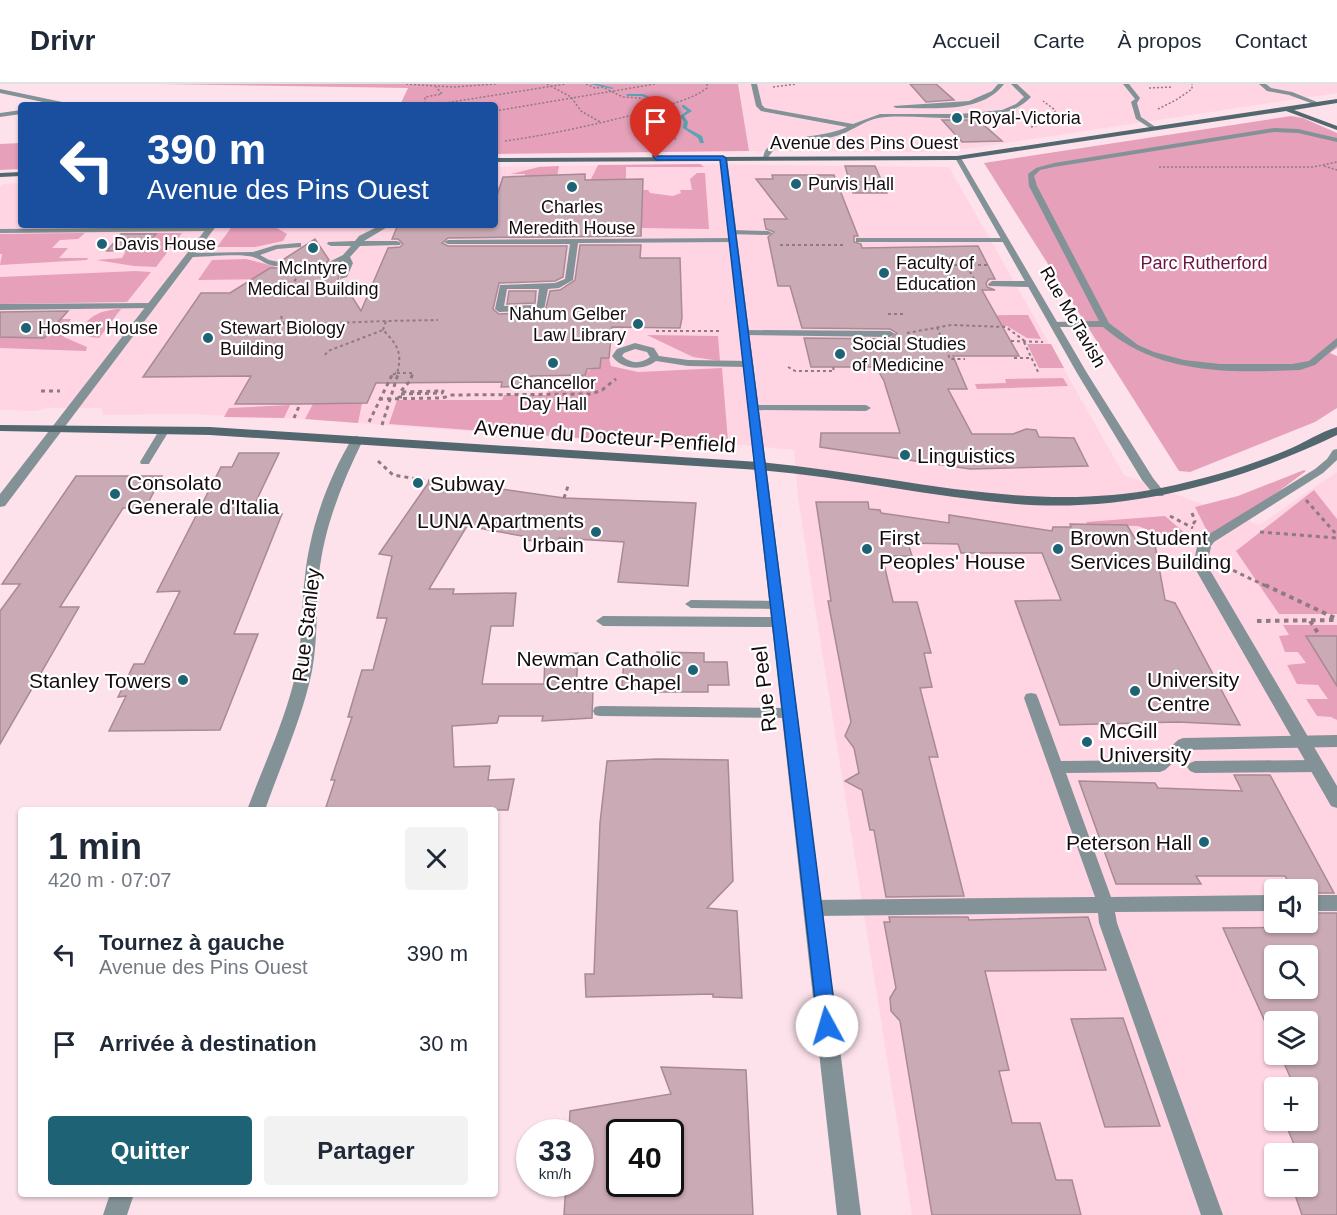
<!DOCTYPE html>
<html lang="fr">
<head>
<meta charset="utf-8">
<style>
	body { margin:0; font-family:Arial,sans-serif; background:#f2f2f3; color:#1f2937; height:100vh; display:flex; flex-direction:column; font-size:22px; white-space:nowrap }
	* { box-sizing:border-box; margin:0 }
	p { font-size:20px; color:#747a83 }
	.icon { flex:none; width:33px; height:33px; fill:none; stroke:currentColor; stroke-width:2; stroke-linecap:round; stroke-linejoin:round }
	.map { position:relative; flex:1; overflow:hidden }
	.drawer { position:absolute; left:18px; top:723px; width:480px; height:390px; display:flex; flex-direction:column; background:#fff; border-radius:6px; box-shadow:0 2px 4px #0004 }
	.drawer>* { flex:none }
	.top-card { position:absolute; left:18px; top:18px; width:480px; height:126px; border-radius:6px; box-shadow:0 2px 4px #0004; background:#1a4fa0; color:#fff; overflow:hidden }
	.tools { position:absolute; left:1264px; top:795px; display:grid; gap:12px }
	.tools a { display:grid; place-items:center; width:54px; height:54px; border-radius:6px; background:#fff; box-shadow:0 2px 4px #0004; font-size:30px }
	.speed { position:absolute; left:516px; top:1035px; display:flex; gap:12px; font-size:30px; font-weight:700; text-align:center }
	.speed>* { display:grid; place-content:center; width:78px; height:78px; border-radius:50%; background:#fff; box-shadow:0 2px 4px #0004; line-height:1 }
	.speed small { font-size:15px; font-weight:400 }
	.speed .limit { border:3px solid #111; border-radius:9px; background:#fff; color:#111 }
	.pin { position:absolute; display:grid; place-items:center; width:51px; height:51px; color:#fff; margin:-62px -26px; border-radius:50% 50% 50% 0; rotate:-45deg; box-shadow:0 0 6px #0007 }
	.pin .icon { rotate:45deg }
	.me { position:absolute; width:66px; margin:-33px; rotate:354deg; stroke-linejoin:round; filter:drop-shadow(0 0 4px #0008) }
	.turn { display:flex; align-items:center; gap:21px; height:126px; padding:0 30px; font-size:27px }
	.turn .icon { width:78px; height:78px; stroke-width:2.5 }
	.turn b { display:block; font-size:42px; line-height:51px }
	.round { display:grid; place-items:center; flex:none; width:63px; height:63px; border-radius:6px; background:#f2f2f3 }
	.head { display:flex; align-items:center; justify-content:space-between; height:102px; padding:0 30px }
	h1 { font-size:36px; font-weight:800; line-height:45px }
	.primary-button { display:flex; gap:12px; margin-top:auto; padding:12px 30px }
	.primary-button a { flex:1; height:69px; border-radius:6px; background:#1e6375; color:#fff; font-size:24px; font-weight:800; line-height:69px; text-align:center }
	.primary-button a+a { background:#f2f2f3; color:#1f2937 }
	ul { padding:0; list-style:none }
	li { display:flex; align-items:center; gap:18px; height:90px; padding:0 30px }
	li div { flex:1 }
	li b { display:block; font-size:22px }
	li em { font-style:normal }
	header { display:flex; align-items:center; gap:36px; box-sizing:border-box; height:84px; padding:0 30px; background:#fff; border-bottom:2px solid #e0e1e3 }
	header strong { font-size:28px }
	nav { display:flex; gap:33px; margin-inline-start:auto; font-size:21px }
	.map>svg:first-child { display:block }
	.built { fill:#ffd5e4; fill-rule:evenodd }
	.green { fill:#e6a0ba }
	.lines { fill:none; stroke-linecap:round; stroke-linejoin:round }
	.stream { fill:#5ea2b6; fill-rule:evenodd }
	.building { fill:#caaab5; stroke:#a88994; stroke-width:1.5; fill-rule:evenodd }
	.path-far3 { stroke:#8e7b82; stroke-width:1.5; stroke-dasharray:2 2; stroke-linecap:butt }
	.path-far2 { stroke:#8e7b82; stroke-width:2; stroke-dasharray:3 3; stroke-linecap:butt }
	.path-far1 { stroke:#8e7b82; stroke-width:3; stroke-dasharray:4 4; stroke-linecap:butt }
	.path { stroke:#8e7b82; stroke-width:4; stroke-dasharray:4.5 4.5; stroke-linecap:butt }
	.service { fill:#839296; fill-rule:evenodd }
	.pedestrian { fill:#839296; fill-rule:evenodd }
	.minor { fill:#839296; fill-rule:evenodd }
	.tertiary { fill:#839296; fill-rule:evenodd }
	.secondary { fill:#52686e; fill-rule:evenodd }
	.route { fill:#1a73e8; stroke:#114b97; stroke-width:1.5 }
	.poi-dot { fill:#1e6375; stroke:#fff; stroke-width:2 }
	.labels { text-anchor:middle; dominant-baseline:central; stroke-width:4.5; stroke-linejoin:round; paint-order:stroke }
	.far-poi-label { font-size:18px; fill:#150b0f; stroke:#fff; text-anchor:start }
	.far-street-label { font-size:18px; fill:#150b0f; stroke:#fff }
	.far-park-label { font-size:18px; fill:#6b1540; stroke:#fff }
	.street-label { font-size:21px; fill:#150b0f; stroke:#fff }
	.poi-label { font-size:21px; fill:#150b0f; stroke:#fff; text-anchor:start }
</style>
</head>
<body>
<header>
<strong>Drivr</strong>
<nav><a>Accueil</a><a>Carte</a><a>À propos</a><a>Contact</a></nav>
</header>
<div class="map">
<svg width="1337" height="1131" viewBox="0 0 1337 1131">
	<rect width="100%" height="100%" fill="#fde2eb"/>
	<!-- built -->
	<g class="built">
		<path d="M738,0H1337V9L973,64L930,68L749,67Z"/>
		<path d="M700,80L949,83L1124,391L1259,441L1337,388V1131H912L813,511L798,414L794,366L723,359L709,364L300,335L189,330L103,331L101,324H45L36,327L0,326V103L4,100L21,99V141H495V83ZM1275,806H1308V838H1275ZM1275,872H1308V904H1275ZM1275,938H1308V970H1275ZM1275,1004H1308V1036H1275ZM1275,1070H1308V1102H1275Z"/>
	</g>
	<!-- green -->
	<g class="green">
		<path d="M162,0H738L749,67L495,70V21H400L408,4Z"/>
		<path d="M1291,32L1303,34L1337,49V264L1330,269L1337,272V324L1315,338L1190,388L1179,387L984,79Z"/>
		<path d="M21,59V85L0,86V60Z"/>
		<path d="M700,80L704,83H626V106H648L650,109L673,112L681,109L680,106H692L690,95L697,89H705L709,145L641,144L642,131L495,126V104L524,94L525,90H511L539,83L559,82L557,93L589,108L591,95L598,81Z"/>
		<path d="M233,141H257L259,143L272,141L287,150L283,157L255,163H217Z"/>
		<path d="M85,149L78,155L60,156L52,164H68L59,174H88L87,176L0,181L2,170H0V150Z"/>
		<path d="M121,149H182L156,183L134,182L96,176L122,174L126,167L142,166L152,154H117Z"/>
		<path d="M246,175L288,186L290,195L198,196L212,176Z"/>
		<path d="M136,187L151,188L127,218L0,220V193Z"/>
		<path d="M121,225L99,254L90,253L83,248C84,231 107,225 121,225Z"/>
		<path d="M1028,231L1041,255L1027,254L1007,242H967L918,232Z"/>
		<path d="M61,235H71L63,247L64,253L87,263L86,267L0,264V253L44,254Z"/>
		<path d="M647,251L718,252L720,277L693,273Z"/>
		<path d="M1027,260H1051L1064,284H1039Z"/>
		<path d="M601,274H609L611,282L638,288L722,284L728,357L723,363L713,364L389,340L397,316H502L504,311H548L549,300H582V289L595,284Z"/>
		<path d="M1063,294L1068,302L977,305L975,300L1006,299L1005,295Z"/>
		<path d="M362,319L358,339L305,335L313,320Z"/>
		<path d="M290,321L284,334L224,333L229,324Z"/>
		<path d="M1304,386L1306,387L1271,413L1211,450L1208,449L1195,423L1238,412Z"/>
		<path d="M1314,406L1337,435V530H1279L1236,467Z"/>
		<path d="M1165,432L1186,450L1166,453L1138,442L1088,441L1086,438Z"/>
		<path d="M1283,541H1337V552H1306L1337,600V636L1331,633L1317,632L1306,615H1328L1318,601L1297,600L1287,581L1306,579L1298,568H1285L1279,552L1289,551Z"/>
	</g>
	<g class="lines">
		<!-- stream -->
		<g class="stream">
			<path d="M590,0H598L614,4L612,5Z"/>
			<path d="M626,10H643L659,17L656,18L642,12H627Z"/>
			<path d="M682,21H684L692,27L684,32L688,38L687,44L702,52L704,59H700L698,54L683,44L684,38L680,32L687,27L682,23Z"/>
		</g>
	</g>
	<!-- building -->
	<g class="building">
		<path d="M910,0H936L954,16L926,18Z"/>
		<path d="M942,36H978L1002,57L962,58Z"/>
		<path d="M845,82H875L887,109H853Z"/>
		<path d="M585,90V96L643,95L641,152L448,154L442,159L448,162H567L563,193L555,197L499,199L493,225L499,230L545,228L550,207L560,206L575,196L580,161H641L640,174H680L682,234L680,244L612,243L609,274H601L600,284L587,285L585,291L531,292L529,302L501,303L502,298L376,299L367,319L300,320H235L251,292L143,293L201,209H230L270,184H281V177L315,155L329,176L325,180L333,183L339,191L338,196L342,197L361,227L388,164L400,163L403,160L398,155H392L398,141H495V118L503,93Z"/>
		<path d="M772,91H834L858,152H854V158L861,160L862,164L978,162L995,195H989L986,199L987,203L995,206H982L1019,272H953L967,305H948L972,350H1013L1026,345L1036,346L1039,353L1074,354L1088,382L970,385L820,363L821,349H900L884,297L876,283H811L804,254L890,255L897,249L890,245L802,244L790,202H778L768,153L774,148L766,145L764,135H787L756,95H773Z"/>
		<path d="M121,150H156L142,166L107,167Z"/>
		<path d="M509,207H536L535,219L507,220Z"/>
		<path d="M68,227L44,254L0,253V228Z"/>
		<path d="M239,369H279L250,430H282L234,550H258L220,646L109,647L126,612L118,613L134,580H144L180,507L157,508L221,383H232Z"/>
		<path d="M76,392H162L146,423L123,424L60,523H79L0,660V527L20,500H2Z"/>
		<path d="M431,395L564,414L696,419L688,502L618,498L624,458L559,454L557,459L526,456L528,453L467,442L429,505H454L453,510L516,509L513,542H491L482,600H544L545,571L578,569L576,608L593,607L592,634L542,637L543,632H499L497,639L452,642L454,683L490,682L488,696L514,695L508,726H325L335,696H331L352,633H348L362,586H373L387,534H377L392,472L379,470Z"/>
		<path d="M816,418H868L869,425L880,426L881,429L949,439V431L1052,447L1053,443H1071L1070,440L1127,441L1137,458L1155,461L1165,516L1175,519L1240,641L1178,638L1060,641L1015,517L1061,516L1042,469H961L958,460L908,459L912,472H882L893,518H917L931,569H924L932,603L920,604L938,673H929L964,812L886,813L874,746H870L862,706L845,697L859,689L854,664L845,652L851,638L828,517H831Z"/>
		<path d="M1306,552H1337V602Z"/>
		<path d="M657,568L704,569V578H727L729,601H708V608H654V602H622L624,575L658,574Z"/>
		<path d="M658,675L728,676L733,797L707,824L737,827L742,914L713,913V910L586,913L585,890H594L600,739L607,677Z"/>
		<path d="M1234,691H1270L1334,809H1308V806H1293L1285,792H1196L1201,800H1116L1079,697L1155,699L1158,704L1242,707Z"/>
		<path d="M1309,829H1337V1131H1302L1292,1102H1311L1308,1095V1070H1298L1284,1036H1308V1004H1295L1280,970H1308V938H1275V960L1223,844L1304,843L1301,838H1315ZM1275,872H1308V904H1275Z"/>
		<path d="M889,833H968L969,836L1088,833L1106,886L985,887L1009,986L999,987L1012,1039H1040L1056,1096H1072L1081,1131H932L900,937L891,927L890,914L896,904L884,838H890Z"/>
		<path d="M1123,934L1160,1042L1105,1043L1071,935Z"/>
		<path d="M661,983L746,986L753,1131H564L566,1100H580V1048H569L570,1027L671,1010ZM620,1048H670V1100H620Z"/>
	</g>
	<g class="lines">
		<!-- path-far3 -->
		<g class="path-far3">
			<path d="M406,0L453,3L497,0"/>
			<path d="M547,0L571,13L581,27L600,38"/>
			<path d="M586,0L595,4L602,3L623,13L639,14L655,19L677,38L672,52L677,56"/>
			<path d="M773,3L796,0"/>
			<path d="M1149,4L1172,3"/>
			<path d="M429,21L425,19V13L442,10L436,3"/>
			<path d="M432,21L566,0"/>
			<path d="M1158,25L1176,16L1192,5V0"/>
			<path d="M495,27L655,0"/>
			<path d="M1031,43L1048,39L1056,33L1055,26L1043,17"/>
			<path d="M505,57C554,50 603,39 651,26C670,20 691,16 707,4V0"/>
			<path d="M1324,82L1337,86"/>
			<path d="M1159,83H1313L1337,78"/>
			<path d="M826,97L872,98"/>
		</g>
		<!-- path-far2 -->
		<g class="path-far2">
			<path d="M780,161H844"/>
			<path d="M954,181H990"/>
			<path d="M967,182L975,197"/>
			<path d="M933,203H975"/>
			<path d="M286,213L299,189"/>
			<path d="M888,230H903"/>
			<path d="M281,232L284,241L386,237"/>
			<path d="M937,243L950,275H965"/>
			<path d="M383,246L386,237L438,236"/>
			<path d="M656,247H722"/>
			<path d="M907,249L951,241L1006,243L1026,258"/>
			<path d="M1011,257L1043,258"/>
			<path d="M1024,258L1039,290"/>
			<path d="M325,271L328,267L383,246C397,260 403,269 397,289L392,291"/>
			<path d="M1014,274H1032"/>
			<path d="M788,283L795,287H834L833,283"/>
			<path d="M397,289H413L412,291"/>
		</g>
		<!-- path-far1 -->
		<g class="path-far1">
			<path d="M41,307H60"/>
			<path d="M402,313H399V310L442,309L443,307L400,308L410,297L413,289"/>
			<path d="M379,315L442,314L452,311L591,310L602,306L616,295"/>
			<path d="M294,334L300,320"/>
			<path d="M369,338L392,291L396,289"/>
			<path d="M382,341L398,290"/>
			<path d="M378,377L393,391L429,397"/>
			<path d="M564,414L568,402"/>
			<path d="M1306,416L1337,451"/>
			<path d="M1192,429L1195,437L1192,442"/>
			<path d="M1170,432L1193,444"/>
			<path d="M1260,448L1337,454"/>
			<path d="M1226,483L1268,503"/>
		</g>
		<!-- path -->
		<g class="path">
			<path d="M1265,501L1337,535"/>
			<path d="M1257,537L1336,536"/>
			<path d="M1310,537L1320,552"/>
		</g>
		<!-- service -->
		<g class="service">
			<path d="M751,0H757L762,21L765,24L853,40L880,30H960L1002,26L1016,20L1024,13L1011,0H1017L1031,13C997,49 922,27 878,34C863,37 851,48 836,52C816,58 796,58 776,63L766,76L763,74C764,69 765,65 770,62C785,52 824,54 847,43L761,27L756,22Z"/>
			<path d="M998,0H1004C981,31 930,23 896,24L893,22L969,17L992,7Z"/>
			<path d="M1123,0H1129L1140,14L1137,19L1141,33L1157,44V46H1153L1136,35L1131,18L1135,15Z"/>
			<path d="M1259,0H1266L1271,4L1292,8L1322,20L1319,22L1289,11L1267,7Z"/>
			<path d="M1274,44L1298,45L1337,54V58L1298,49L1274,48L1054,83L1040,86L1034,92L1037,102L1109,239L1138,261L1154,268L1184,276L1220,280H1292L1309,277L1337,254V262L1315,281L1300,286C1230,289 1158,291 1103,243H1052L1050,241L1055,238L1099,237L1029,102L1028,90L1036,84L1054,79Z"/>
			<path d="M381,141L389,142L364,157H397L401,159L400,161L360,162L350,173L353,179L347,193L340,195L344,177L331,181L327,179L343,171L351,162H331L327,160L328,158L355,157L359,152Z"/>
			<path d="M213,143L214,145L210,147L0,149V145Z"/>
			<path d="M732,146L768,147L772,149L768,151L729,150L728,148Z"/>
			<path d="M733,154H736V158L578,159L573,196L559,204L548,205L544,226L499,228L495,225L500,201L555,199L565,195L570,160H448L444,158L448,156ZM507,205H539L537,221L504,222Z"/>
			<path d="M856,154H1005L1009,156L1005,158H856Z"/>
			<path d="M298,159H301V163L277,165L260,171L269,176L279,178V182C267,183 263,176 253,173C241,169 204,173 190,173L186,171L190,169L253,168L276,161Z"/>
			<path d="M992,197H1030L1034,200L1030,203L989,202L988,200Z"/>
			<path d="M154,219L155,221L151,224L0,226V220Z"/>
			<path d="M744,246L890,247L895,250L890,253L741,251L739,249Z"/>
			<path d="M635,259L654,264L659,272L688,276L748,277L753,280L748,283L688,282L656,277C643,287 622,286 612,272L617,265ZM635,265L647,268L650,273C641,280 631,280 622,272L624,269Z"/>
			<path d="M753,321H866L871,324L866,327L749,326V322Z"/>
			<path d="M164,344L169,347L150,378L149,380H141L140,378L160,345Z"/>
			<path d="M1337,365V376L1323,389L1214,458L1208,466H1200L1198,463L1206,452L1315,385L1327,375L1333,366Z"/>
			<path d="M691,516L777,517L783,521L777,525L691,524L685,520Z"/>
			<path d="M603,532L779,533L786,538L779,543L603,542L596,537Z"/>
			<path d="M1031,609L1036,610L1038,614L1061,677L1157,676L1178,656L1183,654L1337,651V663L1187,666L1165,686L1160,688L1066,689L1111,813L1275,811V827L1115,828L1117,839L1223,1131H1201L1099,839L1098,829L814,832L808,829L805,824L808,819L814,816L1095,813L1024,614L1026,610Z"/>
			<path d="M600,622L790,624L795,625L797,629L795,633L790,634L600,632L595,631L593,627L595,623Z"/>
			<path d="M1317,676L1322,678L1325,682L1322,686L1317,688L1195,689L1190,687L1187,683L1190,679L1195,677Z"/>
			<rect x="1308" y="811" width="29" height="16"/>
		</g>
		<!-- pedestrian -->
		<path class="pedestrian" d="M1204,459L1211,463L1207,481L1337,702V724L1331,722L1193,481L1197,463Z"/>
		<!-- minor -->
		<g class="minor">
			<path d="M0,5L67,19L70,21H57L0,9Z"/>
			<path d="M21,26V30L0,33V29Z"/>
			<path d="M954,72L961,74L1087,289L1153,394L1165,409L1163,412H1155L1142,396L1077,289Z"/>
			<path d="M209,141H217L5,422L0,423V410Z"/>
			<path d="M357,352L363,356C342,399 324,443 319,491C316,523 318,555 312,587C302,635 281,680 265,726H247C264,680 286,635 296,588C303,556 301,523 305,492C310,444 328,394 353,353Z"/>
			<path d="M110,1110H134L127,1131H103Z"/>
		</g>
		<!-- tertiary -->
		<path class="tertiary" d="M720,72L727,74L861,1131H837Z"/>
		<!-- secondary -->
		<g class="secondary">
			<path d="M1337,15V19L1294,26L1337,42V46L1286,27L957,76L495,78V74L957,72Z"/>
			<path d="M21,88V92L0,93V89Z"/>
			<path d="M0,341L210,343L759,378C893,390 1026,431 1161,404C1205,395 1246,383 1287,366C1304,359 1320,348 1337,343V351C1237,399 1128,429 1016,420C930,413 845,393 759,386L210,351L0,347Z"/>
		</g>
	</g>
	<!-- route -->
	<path class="route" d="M653,72H723L726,74L837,942L834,949L827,951L821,949L818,942L720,76H656Z"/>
	<!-- markers -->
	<g class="poi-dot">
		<circle cx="957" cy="34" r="6"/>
		<circle cx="796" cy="100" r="6"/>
		<circle cx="572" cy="103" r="6"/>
		<circle cx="102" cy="160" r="6"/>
		<circle cx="313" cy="164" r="6"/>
		<circle cx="884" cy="189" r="6"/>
		<circle cx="638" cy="240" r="6"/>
		<circle cx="26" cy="244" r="6"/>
		<circle cx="208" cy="254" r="6"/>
		<circle cx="840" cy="270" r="6"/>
		<circle cx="553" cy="279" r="6"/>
		<circle cx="905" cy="371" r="6"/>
		<circle cx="418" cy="399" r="6"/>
		<circle cx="115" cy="410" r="6"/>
		<circle cx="596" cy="448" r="6"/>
		<circle cx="867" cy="465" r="6"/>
		<circle cx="1058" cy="465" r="6"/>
		<circle cx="693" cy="586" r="6"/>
		<circle cx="183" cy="596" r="6"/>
		<circle cx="1135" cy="607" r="6"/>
		<circle cx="1087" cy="658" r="6"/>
		<circle cx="1204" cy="758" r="6"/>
	</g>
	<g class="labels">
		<!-- far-poi labels -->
		<g class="far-poi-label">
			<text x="969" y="34">Royal-Victoria</text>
			<text x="808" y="100">Purvis Hall</text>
			<text x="572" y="123" text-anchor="middle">Charles<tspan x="572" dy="21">Meredith House</tspan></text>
			<text x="114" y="160">Davis House</text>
			<text x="896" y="179">Faculty of<tspan x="896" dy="21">Education</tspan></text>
			<text x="313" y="184" text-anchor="middle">McIntyre<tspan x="313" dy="21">Medical Building</tspan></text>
			<text x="626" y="230" text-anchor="end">Nahum Gelber<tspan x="626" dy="21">Law Library</tspan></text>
			<text x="38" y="244">Hosmer House</text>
			<text x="220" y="244">Stewart Biology<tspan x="220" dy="21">Building</tspan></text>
			<text x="852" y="260">Social Studies<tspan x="852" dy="21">of Medicine</tspan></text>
			<text x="553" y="299" text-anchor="middle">Chancellor<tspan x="553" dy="21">Day Hall</tspan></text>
		</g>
		<!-- far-street labels -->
		<g class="far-street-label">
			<text x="864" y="59">Avenue des Pins Ouest</text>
			<text transform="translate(1073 233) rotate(60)">Rue McTavish</text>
		</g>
		<!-- far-park labels -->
		<g class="far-park-label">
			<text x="1204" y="179">Parc Rutherford</text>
		</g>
		<!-- street labels -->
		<g class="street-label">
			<text transform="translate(605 352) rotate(4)">Avenue du Docteur-Penfield</text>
			<text transform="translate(306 541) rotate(-83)">Rue Stanley</text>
			<text transform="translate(764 605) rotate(-97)">Rue Peel</text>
		</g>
		<!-- poi labels -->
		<g class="poi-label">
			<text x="917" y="371">Linguistics</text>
			<text x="127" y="398">Consolato<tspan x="127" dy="24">Generale d'Italia</tspan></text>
			<text x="430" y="399">Subway</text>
			<text x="584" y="436" text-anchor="end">LUNA Apartments<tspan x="584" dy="24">Urbain</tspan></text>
			<text x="879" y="453">First<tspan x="879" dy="24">Peoples' House</tspan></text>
			<text x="1070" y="453">Brown Student<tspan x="1070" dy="24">Services Building</tspan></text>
			<text x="681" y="574" text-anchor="end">Newman Catholic<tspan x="681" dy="24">Centre Chapel</tspan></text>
			<text x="1147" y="595">University<tspan x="1147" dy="24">Centre</tspan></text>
			<text x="171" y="596" text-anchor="end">Stanley Towers</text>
			<text x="1099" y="646">McGill<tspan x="1099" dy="24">University</tspan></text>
			<text x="1192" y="758" text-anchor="end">Peterson Hall</text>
		</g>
	</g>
</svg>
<div class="tools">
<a><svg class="icon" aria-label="sound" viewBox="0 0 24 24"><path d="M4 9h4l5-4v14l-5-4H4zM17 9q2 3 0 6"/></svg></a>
<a><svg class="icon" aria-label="search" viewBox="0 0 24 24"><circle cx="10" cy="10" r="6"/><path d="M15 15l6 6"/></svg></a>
<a><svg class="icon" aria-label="layers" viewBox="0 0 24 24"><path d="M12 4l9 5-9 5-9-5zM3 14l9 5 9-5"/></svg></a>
<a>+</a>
<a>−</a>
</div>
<div class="speed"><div>33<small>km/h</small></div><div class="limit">40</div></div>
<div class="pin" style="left:656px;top:74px;background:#d93025"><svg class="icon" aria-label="arrive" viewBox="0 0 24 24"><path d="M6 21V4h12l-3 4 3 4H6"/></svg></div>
<svg class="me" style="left:827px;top:942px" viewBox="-20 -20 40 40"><circle r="19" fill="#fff"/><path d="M0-13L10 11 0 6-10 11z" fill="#1a73e8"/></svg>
<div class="top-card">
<div class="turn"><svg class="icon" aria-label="left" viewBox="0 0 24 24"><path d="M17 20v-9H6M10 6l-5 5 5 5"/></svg><div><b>390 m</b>Avenue des Pins Ouest</div></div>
</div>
<section class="drawer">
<div class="head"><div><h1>1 min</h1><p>420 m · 07:07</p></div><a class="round"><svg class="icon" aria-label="close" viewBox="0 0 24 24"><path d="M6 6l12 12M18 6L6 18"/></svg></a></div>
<ul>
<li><svg class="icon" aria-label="left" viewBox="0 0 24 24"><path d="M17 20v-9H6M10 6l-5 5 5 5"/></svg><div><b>Tournez à gauche</b><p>Avenue des Pins Ouest</p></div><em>390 m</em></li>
<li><svg class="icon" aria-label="arrive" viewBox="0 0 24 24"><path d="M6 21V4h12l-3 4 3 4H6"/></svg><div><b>Arrivée à destination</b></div><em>30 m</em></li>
</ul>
<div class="primary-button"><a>Quitter</a><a>Partager</a></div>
</section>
</div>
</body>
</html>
